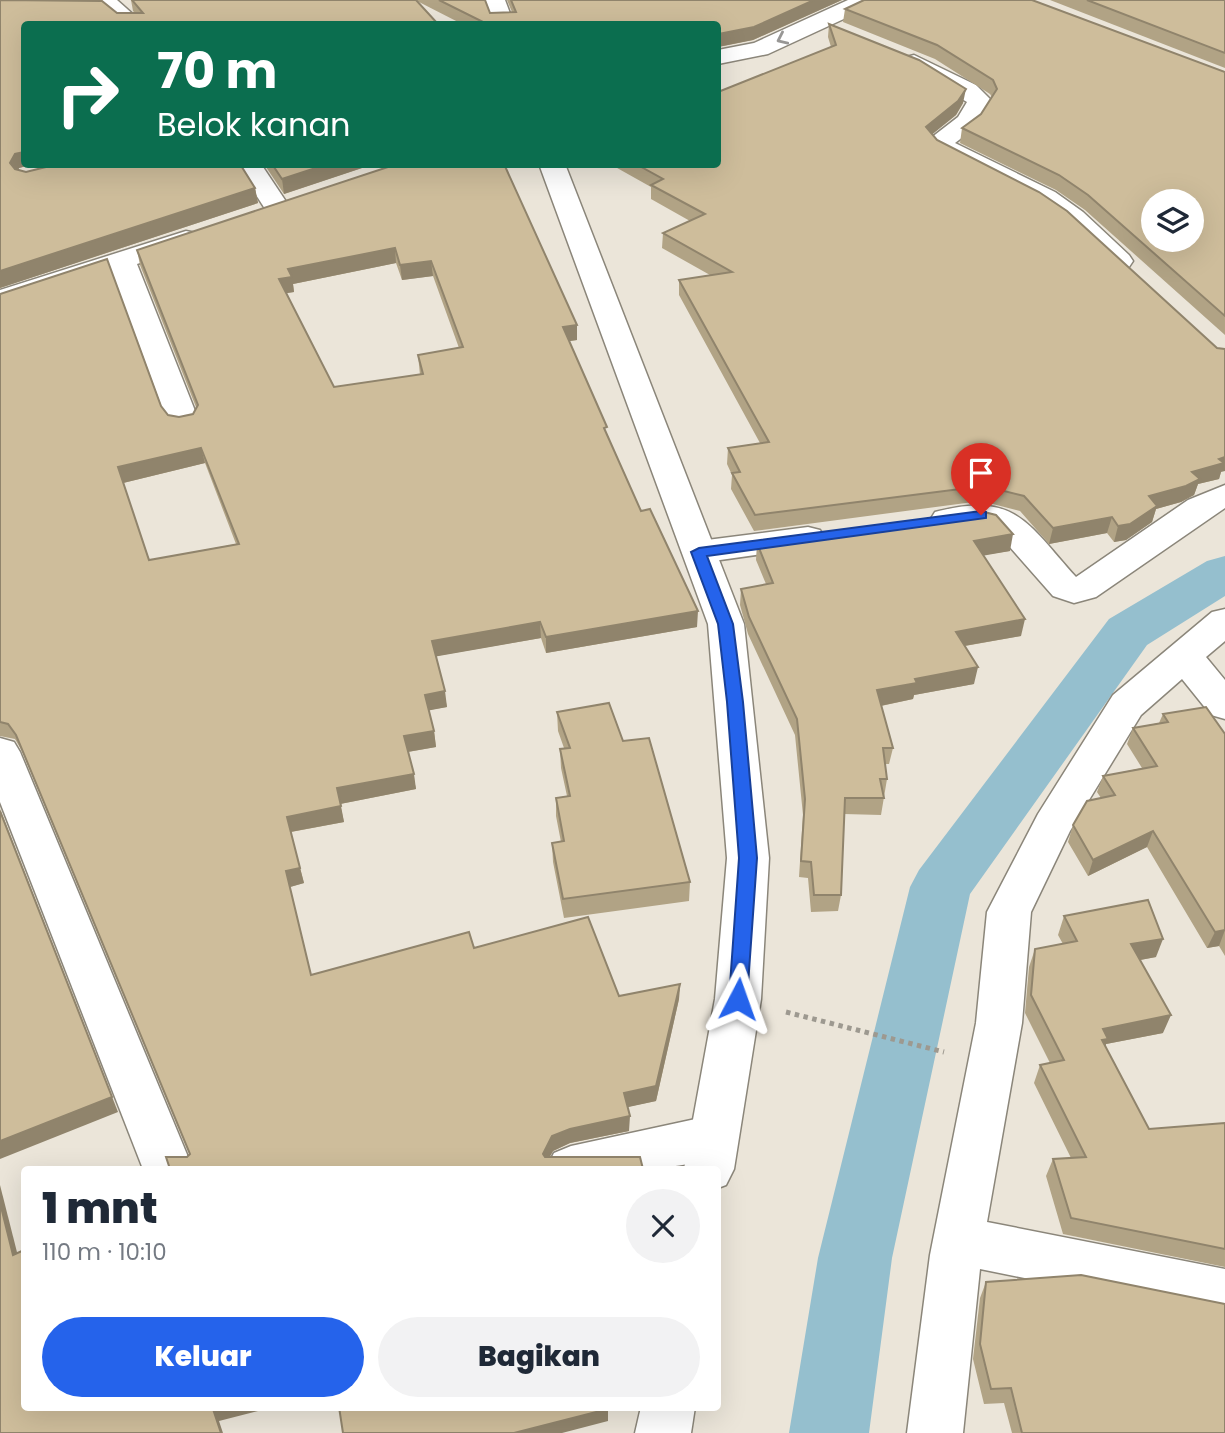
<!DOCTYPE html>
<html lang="id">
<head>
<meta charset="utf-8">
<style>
	body { margin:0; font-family:Poppins,sans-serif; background:#f2f2f3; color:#1f2937; height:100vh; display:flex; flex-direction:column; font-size:26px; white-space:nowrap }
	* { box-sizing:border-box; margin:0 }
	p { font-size:23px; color:#747a83 }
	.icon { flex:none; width:38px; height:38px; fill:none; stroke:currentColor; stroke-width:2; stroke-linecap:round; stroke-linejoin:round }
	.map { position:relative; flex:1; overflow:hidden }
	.drawer { position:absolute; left:21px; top:1166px; width:700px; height:245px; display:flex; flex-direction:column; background:#fff; border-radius:7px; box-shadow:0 7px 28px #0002 }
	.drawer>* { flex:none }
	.top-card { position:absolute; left:21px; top:21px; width:700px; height:147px; border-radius:7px; box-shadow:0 7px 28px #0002; background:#0b6e4f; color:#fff; overflow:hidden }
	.tools { position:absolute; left:1141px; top:189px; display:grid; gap:14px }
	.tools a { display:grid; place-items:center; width:63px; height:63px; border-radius:50%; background:#fff; box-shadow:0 7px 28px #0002; font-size:35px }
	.pin { position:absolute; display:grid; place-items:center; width:60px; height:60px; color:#fff; margin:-72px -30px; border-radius:50% 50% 50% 0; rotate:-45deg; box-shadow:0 0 7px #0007 }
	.pin .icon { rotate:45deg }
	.me { position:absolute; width:77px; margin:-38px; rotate:4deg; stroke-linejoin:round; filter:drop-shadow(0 0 5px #0008) }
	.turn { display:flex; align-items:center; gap:24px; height:147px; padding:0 21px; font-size:32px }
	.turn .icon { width:91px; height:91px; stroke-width:2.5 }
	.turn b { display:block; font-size:49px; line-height:60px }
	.round { display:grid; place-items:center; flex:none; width:74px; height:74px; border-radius:37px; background:#f2f2f3 }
	.overview { display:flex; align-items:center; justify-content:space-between; height:119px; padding:0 21px }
	h1 { font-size:42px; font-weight:800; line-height:52px }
	.primary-button { display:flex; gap:14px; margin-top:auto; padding:14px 21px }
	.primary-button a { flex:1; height:80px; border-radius:42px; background:#2563eb; color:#fff; font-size:28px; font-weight:800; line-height:80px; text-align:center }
	.primary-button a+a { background:#f2f2f3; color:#1f2937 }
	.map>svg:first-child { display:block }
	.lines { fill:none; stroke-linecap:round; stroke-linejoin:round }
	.canal { fill:#95bfce; fill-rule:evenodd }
	.street-casing { stroke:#8b867a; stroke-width:3 }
	.secondary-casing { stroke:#8b867a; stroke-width:3 }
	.primary-casing { stroke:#8b867a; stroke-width:3 }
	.path { stroke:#9d9990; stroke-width:5; stroke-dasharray:4.5 4.5; stroke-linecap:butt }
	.street { fill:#fff; fill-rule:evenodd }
	.secondary { fill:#fff; fill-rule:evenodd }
	.primary { fill:#fff; fill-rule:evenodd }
	.wall { fill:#b1a385; fill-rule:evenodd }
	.shaded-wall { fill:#90846c }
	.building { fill:#cebd9b; stroke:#90846c; stroke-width:2; fill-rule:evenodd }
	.oneway { stroke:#989795 }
	.route { fill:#2563eb; stroke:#184099; stroke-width:2 }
</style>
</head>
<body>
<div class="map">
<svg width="1225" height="1433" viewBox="0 0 1225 1433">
	<rect width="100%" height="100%" fill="#ebe5d9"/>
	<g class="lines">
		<!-- canal -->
		<path class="canal" d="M1225,556V596L1147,645L970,894L892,1258L869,1433H789L818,1258L910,887L919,870L1109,619L1207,561Z"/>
		<!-- street casing -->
		<g class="street-casing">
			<g id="street">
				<path d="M93,0H117L144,24H120Z"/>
				<path d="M914,55L976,85L992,101L976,127L955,143L1055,192L1083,212L1129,255L1133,261L1129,267H1109L1065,224L1037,204L937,153L927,141L958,117L967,102L906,67L902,62L906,57Z"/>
				<path d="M236,164H261L291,209L287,215H269Z"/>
				<path d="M186,231L196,233L200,239L196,245L137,264L199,421L194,428L183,430L172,428L167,421L112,272L0,308V290Z"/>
				<path d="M1225,485V508L1096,597L1074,603L1053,596L994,529C974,524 955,533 935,528L930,520L935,512C1016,491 1027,523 1076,577L1188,500Z"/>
				<path d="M808,527L820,530L825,538L820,546L699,563L687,560L682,552L687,544L699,541Z"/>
				<path d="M1225,609V641L1206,657L1225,680V719L1211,715L1182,679L1141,715L1070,831L1031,912L1022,1023L987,1222L1225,1269V1319L980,1269L963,1433H907L930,1255L976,1023L987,912L1038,814L1113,695L1212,612Z"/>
				<path d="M0,738L14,742L20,752L193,1169H143L0,802Z"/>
				<path d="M714,1115L731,1122L738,1137L731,1152C672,1175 609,1169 546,1169L554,1153L571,1146Z"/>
			</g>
		</g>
		<!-- secondary casing -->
		<g class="secondary-casing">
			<g id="secondary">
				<path d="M539,164H565L744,624L769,858L761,999L734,1169L726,1185L718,1188V1169H684L715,999L727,858L708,624Z"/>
				<path d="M641,1407H695L691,1433H635Z"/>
			</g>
		</g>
		<!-- primary casing -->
		<g class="primary-casing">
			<g id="primary">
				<path d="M483,0H505L514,24H492Z"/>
				<path d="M848,0H877L874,5L768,54L718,64V50L754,43Z"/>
			</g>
		</g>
		<!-- path -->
		<path class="path" d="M786,1012L944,1052"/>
		<!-- street -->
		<use href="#street" class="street"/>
		<!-- secondary -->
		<use href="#secondary" class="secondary"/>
		<!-- primary -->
		<use href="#primary" class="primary"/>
	</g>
	<!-- wall -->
	<g class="wall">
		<path d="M0,0L94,1L117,13H135L133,11L131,0H485L490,13L512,12L507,0H842L753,40L718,47V24H462L417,1L24,24V164H34L19,168L18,170L26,172L255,188L258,203L0,288Z"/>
		<path d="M1050,0H1225V68Z"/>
		<path d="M845,9L1225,72V335L1085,210L1056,190L960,143L962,128L981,114L992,97L990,94L935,59L843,22Z"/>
		<path d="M829,24L963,103L956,115L932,134L937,140L1217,348L1221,472L1219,479L1198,484L1194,495L1181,502L1156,509L1152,522L1126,540L1114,542L1107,533L1049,544L1020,511L981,501L754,531L731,489L732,475L727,464L728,448L760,443L679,295V280L710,275L662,248L663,233L690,221L651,199V187L610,164H718L831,47L828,37Z"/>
		<path d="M264,164H374L284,194Z"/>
		<path d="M397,164L577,340L569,341L607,434L641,511L697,627L546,653L541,638L436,656L447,707L429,710L434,731L436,747L408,752L416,789L340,804L344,822L291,832L304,883L290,887L311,975L474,948L619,996L680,984L679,999L656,1101L627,1107L629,1131L570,1143L553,1151L549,1157H187L190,1154L22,751L15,739L0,736V294L161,406L168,415L179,417L193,414L196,407L140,265L137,250ZM396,263L402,280L433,276L459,348L418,355L420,375L334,387L286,293L294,292L293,284ZM205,463L236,544L149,560L123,483Z"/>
		<path d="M757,543L1010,551L983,555L1021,636L965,646L974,684L914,695L913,699L881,706L893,748L889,764H885L887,779L881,815L844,814L841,895L838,911L811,912L808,878L799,877L803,815L795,735L748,634L740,605L741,589L766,584L756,560Z"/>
		<path d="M557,712L623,741L690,882L689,901L564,918L553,862L552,843L561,842L556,816V798L567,796L561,768L560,749L564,748L558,731Z"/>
		<path d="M1163,714L1225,734V956L1219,946L1207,948L1147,847L1088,876L1068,842L1073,825L1101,798L1097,792L1103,776L1142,768L1127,744L1133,728L1159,723Z"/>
		<path d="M1064,916L1156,957L1140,960L1163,1033L1106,1044L1105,1047L1149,1129L1225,1123V1267L1063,1234L1046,1176L1053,1159L1071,1158L1034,1083L1040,1065L1050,1063L1025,1013L1029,967L1035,949L1063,944L1058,935Z"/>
		<path d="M986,1282L1225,1433H1012L1004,1403L984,1404L973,1359L980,1298Z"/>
	</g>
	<!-- shaded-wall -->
	<g class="shaded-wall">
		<path d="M814,0H842L753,40L718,47V34Z"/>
		<path d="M966,89L963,103L956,115L924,141L926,127Z"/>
		<path d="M24,152V164H34L19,168L14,178L10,163L15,154Z"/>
		<path d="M328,164H374L284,194L282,179Z"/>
		<path d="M255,188L258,203L0,288V271Z"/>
		<path d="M395,248L396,263L293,284L294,292L281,294L279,279L288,269Z"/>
		<path d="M431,261L433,276L402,280L400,265Z"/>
		<path d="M577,325V340L563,342V327Z"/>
		<path d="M201,448L205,463L123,483L118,467Z"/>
		<path d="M1225,457V471L1221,472L1219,479L1198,484L1194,495L1181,502L1156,509L1152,522L1126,540L1114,542L1118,526L1149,496L1192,472L1219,459Z"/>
		<path d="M1112,517L1107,533L1049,544L1053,528Z"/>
		<path d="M1013,534L1010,551L970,558L974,541Z"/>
		<path d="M698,611L697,627L546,653V637Z"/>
		<path d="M1025,619L1021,636L952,648L956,632Z"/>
		<path d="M540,622L541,638L433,657L432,641Z"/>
		<path d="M978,667L974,684L914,695L913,699L875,707L877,690L915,679Z"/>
		<path d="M445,691L447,707L426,711L425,695Z"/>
		<path d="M434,731L436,747L407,752L404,736Z"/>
		<path d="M414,774L416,789L340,804L337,788Z"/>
		<path d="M341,806L344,822L290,832L287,817Z"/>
		<path d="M0,809L118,1112L0,1159Z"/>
		<path d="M1153,831L1147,847L1088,876L1093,860Z"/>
		<path d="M300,868L304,883L290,887L286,871Z"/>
		<path d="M1225,930L1219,946L1207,948L1215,932Z"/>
		<path d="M1163,939L1156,957L1124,963L1131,944Z"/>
		<path d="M680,984L679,999L656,1101L624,1108V1093Z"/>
		<path d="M1171,1015L1163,1033L1106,1044L1101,1056L1103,1029Z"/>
		<path d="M630,1116L629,1131L570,1143L553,1151L544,1168L543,1154L552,1136L570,1129Z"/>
		<path d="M0,1185L21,1268L13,1255L0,1203Z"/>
		<path d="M220,1407H274L219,1421L223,1433H221L213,1409Z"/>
		<path d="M608,1409V1421L562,1433H514Z"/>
	</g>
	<!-- building -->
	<g class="building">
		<path d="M0,0L102,1L117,13H143L132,0H416L438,24H24V152L15,154L10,163L15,169L26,172L58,164H240L255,188L0,271Z"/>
		<path d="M439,0H485L490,13L516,12L511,0H814L754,27L718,34V37V24H487Z"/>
		<path d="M864,0H1032L1225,72V316L1088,195L1059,175L962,128L981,114L997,89L993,80L937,45L845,9ZM1153,201H1192V240H1153Z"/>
		<path d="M1087,0H1225V53Z"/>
		<path d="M829,24L919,60L966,89L958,101L926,127L937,140L1039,192L1067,211L1217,348L1225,349V457L1219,459L1224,463L1192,472L1200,479L1186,486L1149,496L1157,506L1130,524L1118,526L1112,517L1053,528L1024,496L984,486L755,515L732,473L740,472L728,448L769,442L679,280L732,272L663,233L705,214L651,185L663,179L636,164H718V92L836,45Z"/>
		<path d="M272,164H328L282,179Z"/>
		<path d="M397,164H504L577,325L563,327L607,427L604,428L641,511L650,509L698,611L546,637L540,622L432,641L445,691L425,695L434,731L404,736L414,774L337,788L341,806L287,817L300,868L286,871L311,975L469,932L474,948L588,917L619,996L680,984L656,1086L624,1093L630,1116L570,1129L552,1136L543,1154L545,1157H640L643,1169H170L166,1157H187L190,1154L16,735L8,724L0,722V294L107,259L161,406L168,415L179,417L193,414L198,405L137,250ZM395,248L400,265L431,261L463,347L418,355L423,374L334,387L279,279L292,277L288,269ZM201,448L239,544L149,560L118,467Z"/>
		<path d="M984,512L996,515L1013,534L974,541L1025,619L956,632L978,667L915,679L917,683L877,690L893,748H883L887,779H880L884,798H845L841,895H814L811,862L801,861L805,799L797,719L749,617L741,589L773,583L757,543Z"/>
		<path d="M609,703L623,741L649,738L690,882L563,899L552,843L564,841L556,798L570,796L560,749L570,748L557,712Z"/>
		<path d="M1206,707L1225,734V930L1215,932L1153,831L1093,860L1073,825L1087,801L1115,795L1103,776L1157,766L1133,728L1168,722L1163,714Z"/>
		<path d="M0,811L112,1097L0,1141Z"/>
		<path d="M1148,900L1163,939L1131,944L1171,1015L1103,1029L1108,1039L1102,1040L1149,1129L1225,1123V1249L1071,1218L1053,1159L1086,1157L1040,1065L1064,1060L1031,995L1035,949L1077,941L1064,916Z"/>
		<path d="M0,1203L13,1255L24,1250V1407H220L213,1409L221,1433H0Z"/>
		<path d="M1081,1275L1225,1304V1433H1022L1011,1388L991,1389L980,1344L986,1282Z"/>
		<path d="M339,1407H608V1409L514,1433H343Z"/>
	</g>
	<!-- one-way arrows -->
	<defs><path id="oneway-chevron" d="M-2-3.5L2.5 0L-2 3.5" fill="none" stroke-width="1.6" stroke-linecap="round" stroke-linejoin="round" transform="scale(1.75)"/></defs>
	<use class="oneway" href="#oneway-chevron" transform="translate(782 39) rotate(155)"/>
	<!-- route -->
	<path class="route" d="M981,511L986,512V518L707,556L733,624L743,702L757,858L747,999L745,1004H731L729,999L739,858L727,702L718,624L691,552L699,548Z"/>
</svg>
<div class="tools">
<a><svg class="icon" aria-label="layers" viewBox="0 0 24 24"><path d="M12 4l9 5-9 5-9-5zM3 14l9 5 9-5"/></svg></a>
</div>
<div class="pin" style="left:981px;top:515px;background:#d93025"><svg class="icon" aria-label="arrive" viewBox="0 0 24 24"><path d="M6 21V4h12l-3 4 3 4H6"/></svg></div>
<svg class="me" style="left:738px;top:999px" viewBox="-20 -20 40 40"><path d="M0-17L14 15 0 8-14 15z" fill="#2563eb" stroke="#fff" stroke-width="4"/></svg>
<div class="top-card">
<div class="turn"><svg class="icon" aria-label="right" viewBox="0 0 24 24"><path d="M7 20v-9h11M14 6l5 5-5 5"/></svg><div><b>70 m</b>Belok kanan</div></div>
</div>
<section class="drawer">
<div class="overview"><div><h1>1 mnt</h1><p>110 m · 10:10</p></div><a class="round"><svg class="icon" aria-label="close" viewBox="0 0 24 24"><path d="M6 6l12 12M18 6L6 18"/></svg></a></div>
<div class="primary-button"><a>Keluar</a><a>Bagikan</a></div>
</section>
</div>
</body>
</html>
